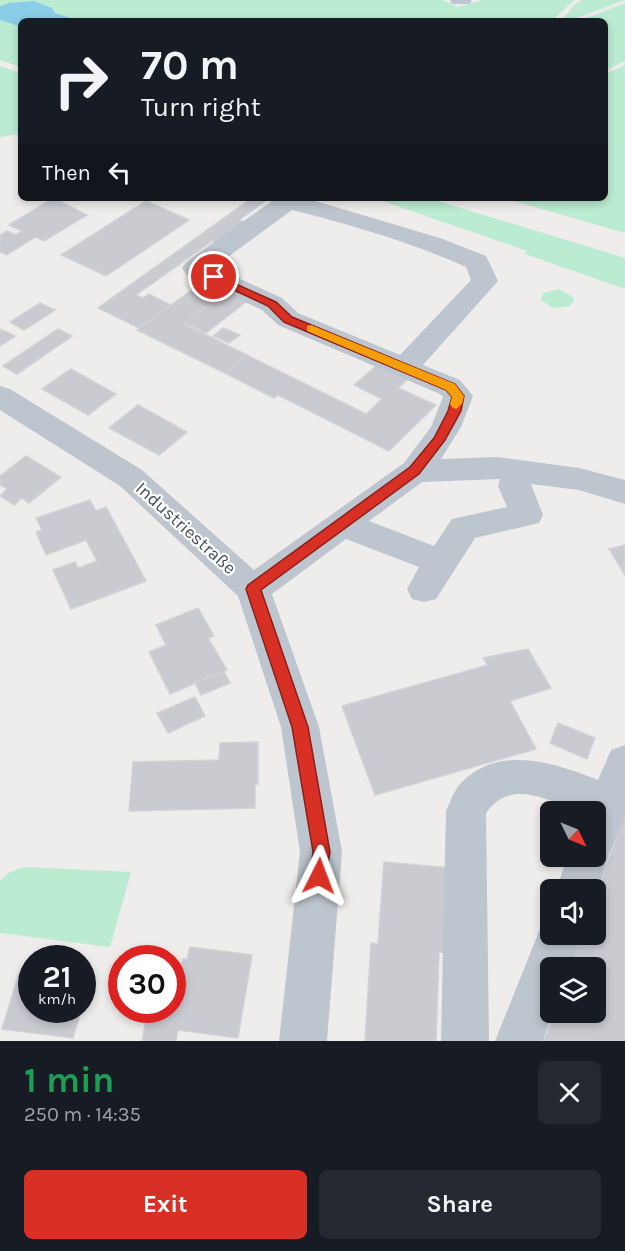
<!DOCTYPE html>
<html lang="en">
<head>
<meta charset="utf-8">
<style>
	body { margin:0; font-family:Karla,sans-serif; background:#242831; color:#f1f3f6; height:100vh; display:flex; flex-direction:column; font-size:22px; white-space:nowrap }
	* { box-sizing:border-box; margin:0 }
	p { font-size:20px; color:#9ea1a6 }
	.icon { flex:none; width:33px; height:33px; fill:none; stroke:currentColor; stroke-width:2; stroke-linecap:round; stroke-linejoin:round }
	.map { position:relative; height:1041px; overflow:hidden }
	.details { display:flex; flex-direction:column; background:#171b24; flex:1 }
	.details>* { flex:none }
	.hud { position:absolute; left:18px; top:18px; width:590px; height:183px; border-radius:9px; box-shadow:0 3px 9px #0003; background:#171b24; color:#f1f3f6; overflow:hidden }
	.needle { width:39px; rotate:133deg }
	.tools { position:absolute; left:540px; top:801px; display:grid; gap:12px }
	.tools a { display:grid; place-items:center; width:66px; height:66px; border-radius:9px; background:#171b24; box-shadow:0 3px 9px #0003; font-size:30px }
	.speed { position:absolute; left:18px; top:945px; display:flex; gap:12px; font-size:30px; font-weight:700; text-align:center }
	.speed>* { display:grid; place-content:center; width:78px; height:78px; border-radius:50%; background:#171b24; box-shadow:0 3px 9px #0003; line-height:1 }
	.speed small { font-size:15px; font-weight:400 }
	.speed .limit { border:9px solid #d22; background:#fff; color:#111 }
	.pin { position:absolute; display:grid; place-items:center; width:51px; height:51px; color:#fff; margin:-26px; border:3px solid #fff; border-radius:50%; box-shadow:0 2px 6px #0007 }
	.me { position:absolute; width:66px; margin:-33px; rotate:3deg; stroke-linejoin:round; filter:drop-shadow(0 0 4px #0008) }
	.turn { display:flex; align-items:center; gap:21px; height:126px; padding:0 24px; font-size:27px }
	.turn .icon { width:78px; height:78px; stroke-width:2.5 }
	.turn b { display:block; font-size:42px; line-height:51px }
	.then { display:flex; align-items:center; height:57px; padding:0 24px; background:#0003; gap:12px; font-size:22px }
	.round { display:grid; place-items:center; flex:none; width:63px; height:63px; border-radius:9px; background:#242831 }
	.summary { display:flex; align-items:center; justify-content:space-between; height:102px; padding:0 24px }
	h1 { font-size:36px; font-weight:700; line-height:45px; color:#1e9e55 }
	.action { display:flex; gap:12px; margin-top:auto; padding:12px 24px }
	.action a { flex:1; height:69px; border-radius:9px; background:#d93025; color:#fff; font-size:24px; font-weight:700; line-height:69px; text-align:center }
	.action a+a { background:#242831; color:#f1f3f6 }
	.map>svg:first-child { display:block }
	.green { fill:#bbebd1 }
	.water { fill:#8acde6 }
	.building { fill:#c9cbd1; stroke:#d0d2d7; stroke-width:1.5 }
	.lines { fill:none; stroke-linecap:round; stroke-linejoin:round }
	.minor { fill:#bdc5ce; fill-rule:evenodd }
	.route { fill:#d93025; stroke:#8d1f18; stroke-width:1.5 }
	.slow { fill:#f59e0b }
	.labels { text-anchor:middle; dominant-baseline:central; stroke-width:4.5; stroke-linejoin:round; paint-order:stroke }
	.street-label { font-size:18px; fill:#454e58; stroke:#fff }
</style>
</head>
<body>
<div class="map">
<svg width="625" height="1041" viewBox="0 0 625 1041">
	<rect width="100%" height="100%" fill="#efecec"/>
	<!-- green -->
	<g class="green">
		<path d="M0,0H443L458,7L483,0H574L552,21H80L55,13L52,8C34,0 18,0 0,6Z"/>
		<path d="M582,0H625L569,21L562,20L574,5Z"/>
		<path d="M625,3V61L605,71L604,21H579Z"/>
		<path d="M0,20L21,27V67L0,60Z"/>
		<path d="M625,65V233L504,198H604L605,74Z"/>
		<path d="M0,66L21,73V134L0,137Z"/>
		<path d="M374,198H428L622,257L625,259V289L525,254L527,251Z"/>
		<path d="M559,289L573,297L574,300L570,306L553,308L541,300L543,293Z"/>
		<path d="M24,867L131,872L110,947L0,933V881L8,873Z"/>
	</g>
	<!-- water -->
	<path class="water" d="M34,1L52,8L55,13L80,21H21V27L0,20V6L9,3Z"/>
	<!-- building -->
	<g class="building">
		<path d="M53,198L87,215L44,241L35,237L7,255L0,252V235L7,231L15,235L22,231L9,225Z"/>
		<path d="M252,198H270L239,220L247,223L218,244L212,241L136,295L143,298L149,294L171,305L139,328L98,308Z"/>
		<path d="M146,201L189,220L106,276L61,255Z"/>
		<path d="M204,281L227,291L184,324L247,355L225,373L137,330Z"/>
		<path d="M227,291L247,301L206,333L185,323Z"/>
		<path d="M40,303L55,310L24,330L10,322Z"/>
		<path d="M223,328L240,335L229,343L213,336Z"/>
		<path d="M0,329L15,336L0,346Z"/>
		<path d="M58,329L72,336L17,374L3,366Z"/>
		<path d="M247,355L366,414L382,399L354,385L376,366L407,380L398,388L436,405L389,451L278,395L274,398L225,373Z"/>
		<path d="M71,369L116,394L88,415L42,389Z"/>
		<path d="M138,405L187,432L159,455L109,428Z"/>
		<path d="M26,456L61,477L29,503L22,498L14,505L0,496L7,489L0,485V476Z"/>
		<path d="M90,500L96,511L106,507L146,581L71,609L53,570L75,562L78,568L97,561L86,540L46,555L36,532L42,530L36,518Z"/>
		<path d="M625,545V575L609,549Z"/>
		<path d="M198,608L214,636L208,638L227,670L170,694L149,652L166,645L156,625Z"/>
		<path d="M528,649L551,688L510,701L536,749L375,795L342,706L488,665L483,658Z"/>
		<path d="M224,672L230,683L201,695L195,683Z"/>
		<path d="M195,697L205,716L168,733L157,713Z"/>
		<path d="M558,723L595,738L587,759L550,743Z"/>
		<path d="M258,742V784H255V808L129,811L133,762L219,760L220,743Z"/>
		<path d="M625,813V1041H544L555,1012H596V968H570L582,934H596V896Z"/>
		<path d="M384,862L451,868L449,953L439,952L436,1041H365L371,943L378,944Z"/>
		<path d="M190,947L252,955L238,1038L178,1030L176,1041H142L148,1010H172V984L177,985L183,959H187Z"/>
		<path d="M19,973L32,974V1010H81L73,1038L2,1029Z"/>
	</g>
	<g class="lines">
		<!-- minor -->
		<g class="minor">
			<path d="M450,0H472L470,4H452Z"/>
			<path d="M276,198H305L440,238L486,256L498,281L423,365L460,380L473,396L461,427L441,459L497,457L579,468L625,480V504L579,490L531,484L543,515L539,523L475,538L436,599L424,602L412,599L407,589L419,567L346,539L272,594L319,727L342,852L327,1041H279L300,852L281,727L238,596L120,486L0,410V386L10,389L142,470L254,570L404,463L431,427L443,397L440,394L278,325L262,310L186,274L182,268L186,262ZM292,210C351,225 410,242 466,267L471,280L400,355L298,313L282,298L214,267ZM500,479L498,486L507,507L452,519L434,546L369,521L422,482Z"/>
			<path d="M625,745V817L609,854L596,897V890H556L568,856H596V812C560,812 515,771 486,813L489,1041H441L446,811C450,802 454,790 462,782C500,744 555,763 598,780L611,750Z"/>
			<path d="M550,916V934H582L570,968H550V1012H553L543,1041H495L544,919Z"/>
		</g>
	</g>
	<!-- route -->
	<path class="route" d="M214,274L276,302L292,317L455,384L464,396L461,411L445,440L419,474L261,590L308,727L330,852L325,882L319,884L313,882L310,876L313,852L292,727L246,589L248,585L410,467L434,438L448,411L452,397L446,390L284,322L268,306L210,279L209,277Z"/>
	<!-- slow -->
	<path class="slow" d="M311,325L455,384L464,396L462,404L456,409L452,407L450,404L452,397L446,390L307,331V326Z"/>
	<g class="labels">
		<!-- street labels -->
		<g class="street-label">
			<text transform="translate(186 528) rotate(42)">Industriestraße</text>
		</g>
	</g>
</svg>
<div class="tools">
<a><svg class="needle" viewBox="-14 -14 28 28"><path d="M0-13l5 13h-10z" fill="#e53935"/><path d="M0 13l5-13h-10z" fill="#9ea1a6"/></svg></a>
<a><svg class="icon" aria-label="sound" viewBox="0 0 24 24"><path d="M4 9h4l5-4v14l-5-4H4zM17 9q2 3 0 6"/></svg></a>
<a><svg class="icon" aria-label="layers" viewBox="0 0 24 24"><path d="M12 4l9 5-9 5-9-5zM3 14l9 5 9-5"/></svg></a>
</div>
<div class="speed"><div>21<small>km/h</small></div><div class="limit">30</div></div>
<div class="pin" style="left:214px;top:277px;background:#d93025"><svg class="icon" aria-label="arrive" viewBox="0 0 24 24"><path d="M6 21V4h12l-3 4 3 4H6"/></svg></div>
<svg class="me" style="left:319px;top:876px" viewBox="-20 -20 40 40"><path d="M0-17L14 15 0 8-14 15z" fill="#d93025" stroke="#fff" stroke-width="4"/></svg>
<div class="hud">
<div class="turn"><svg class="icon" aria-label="right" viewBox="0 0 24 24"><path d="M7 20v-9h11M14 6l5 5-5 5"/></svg><div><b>70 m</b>Turn right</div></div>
<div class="then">Then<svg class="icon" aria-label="left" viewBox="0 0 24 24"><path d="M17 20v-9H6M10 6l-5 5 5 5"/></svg></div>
</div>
</div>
<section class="details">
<div class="summary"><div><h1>1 min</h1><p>250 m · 14:35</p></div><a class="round"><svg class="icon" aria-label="close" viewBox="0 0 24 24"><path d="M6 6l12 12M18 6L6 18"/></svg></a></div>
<div class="action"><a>Exit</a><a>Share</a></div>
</section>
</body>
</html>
